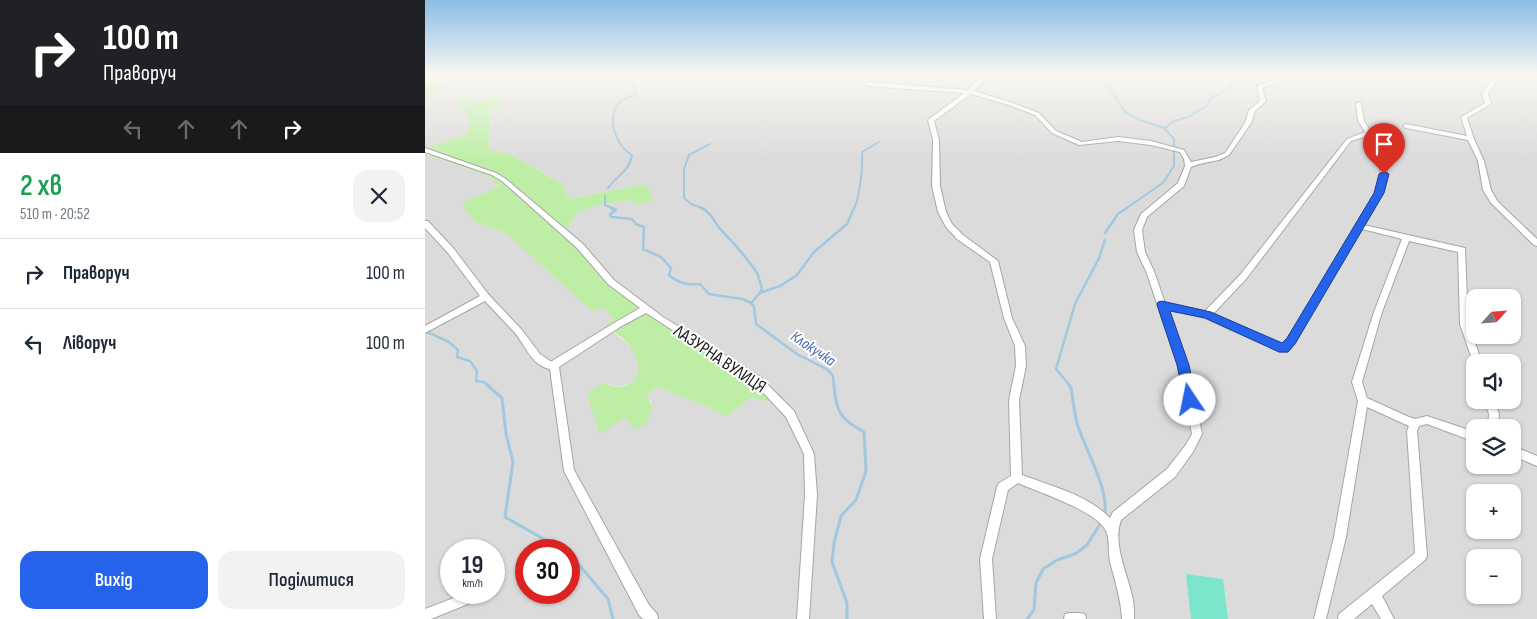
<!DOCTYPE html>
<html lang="uk">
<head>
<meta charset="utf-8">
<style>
	body { margin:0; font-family:"Sofia Sans Condensed",sans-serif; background:#f2f2f3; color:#1f2937; height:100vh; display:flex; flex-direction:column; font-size:19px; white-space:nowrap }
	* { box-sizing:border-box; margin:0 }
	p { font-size:16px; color:#747a83 }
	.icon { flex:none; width:28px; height:28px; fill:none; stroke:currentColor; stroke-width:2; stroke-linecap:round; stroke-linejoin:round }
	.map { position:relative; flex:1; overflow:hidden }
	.sheet { display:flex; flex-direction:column; background:#fff; width:425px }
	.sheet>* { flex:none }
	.guide { background:#202124; color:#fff; overflow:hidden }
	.needle { width:32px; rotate:64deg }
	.buttons { position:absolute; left:1041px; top:289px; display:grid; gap:10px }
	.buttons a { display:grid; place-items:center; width:55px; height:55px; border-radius:10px; background:#fff; box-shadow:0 1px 4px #0004; font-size:25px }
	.speed { position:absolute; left:15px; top:539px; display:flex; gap:10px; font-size:25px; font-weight:700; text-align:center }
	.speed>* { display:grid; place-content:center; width:65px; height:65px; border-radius:50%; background:#fff; box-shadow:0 1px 4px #0004; line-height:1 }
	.speed small { font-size:12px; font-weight:400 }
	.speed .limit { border:8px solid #d22; background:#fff; color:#111 }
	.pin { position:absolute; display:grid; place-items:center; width:42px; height:42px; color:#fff; margin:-51px -21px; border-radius:50% 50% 50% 0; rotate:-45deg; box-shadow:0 0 5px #0007 }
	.pin .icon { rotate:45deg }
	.me { position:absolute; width:55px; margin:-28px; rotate:349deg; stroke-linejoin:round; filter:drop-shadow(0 0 4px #0008) }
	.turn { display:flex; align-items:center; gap:18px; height:105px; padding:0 20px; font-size:22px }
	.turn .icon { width:65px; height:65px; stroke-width:2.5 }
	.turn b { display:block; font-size:35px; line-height:42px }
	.lanes { display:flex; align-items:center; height:48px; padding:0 20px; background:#0003; justify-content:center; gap:25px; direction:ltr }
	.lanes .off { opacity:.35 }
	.round { display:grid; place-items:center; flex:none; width:52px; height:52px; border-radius:15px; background:#f2f2f3 }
	.overview { display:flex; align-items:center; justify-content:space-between; height:85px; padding:0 20px }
	h1 { font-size:30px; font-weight:600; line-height:38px; color:#1e9e55 }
	.primary-button { display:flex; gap:10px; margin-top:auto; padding:10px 20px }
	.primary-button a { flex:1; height:58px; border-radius:15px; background:#2563eb; color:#fff; font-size:20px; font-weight:600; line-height:58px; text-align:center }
	.primary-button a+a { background:#f2f2f3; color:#1f2937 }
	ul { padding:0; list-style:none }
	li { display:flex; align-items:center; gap:15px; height:70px; padding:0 20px; border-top:1px solid #e0e1e3 }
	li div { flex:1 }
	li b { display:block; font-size:19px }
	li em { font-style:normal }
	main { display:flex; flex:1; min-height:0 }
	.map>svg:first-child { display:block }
	.residential { fill:#dcdbdb; fill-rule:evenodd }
	.grass { fill:#beeea5 }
	.pitch { fill:#7ce5cc }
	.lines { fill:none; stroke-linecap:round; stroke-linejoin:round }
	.stream-far2 { stroke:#a0c8e1; stroke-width:2 }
	.stream-far1 { stroke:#a0c8e1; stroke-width:2.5 }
	.stream { stroke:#a0c8e1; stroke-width:3 }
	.minor-casing { stroke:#a5a5a5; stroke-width:2 }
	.minor { fill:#fff; fill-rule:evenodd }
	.route { fill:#2563eb; stroke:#184099 }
	.labels { text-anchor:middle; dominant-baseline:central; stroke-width:4; stroke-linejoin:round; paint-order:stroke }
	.water-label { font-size:16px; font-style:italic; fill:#446ab5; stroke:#fff }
	.near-street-label { font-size:18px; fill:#1e1e1e; stroke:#fff }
</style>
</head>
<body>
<main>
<section class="sheet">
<div class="guide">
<div class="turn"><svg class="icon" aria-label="right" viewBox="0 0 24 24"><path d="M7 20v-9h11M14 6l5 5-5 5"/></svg><div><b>100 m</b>Праворуч</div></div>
<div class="lanes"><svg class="icon off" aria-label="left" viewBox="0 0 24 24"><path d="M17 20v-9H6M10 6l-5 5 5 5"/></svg><svg class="icon off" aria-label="ahead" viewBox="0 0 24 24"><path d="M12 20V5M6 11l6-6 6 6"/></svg><svg class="icon off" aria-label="ahead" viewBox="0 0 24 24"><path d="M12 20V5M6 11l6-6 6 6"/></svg><svg class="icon" aria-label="right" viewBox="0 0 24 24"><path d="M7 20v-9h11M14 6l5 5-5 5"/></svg></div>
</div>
<div class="overview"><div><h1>2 хв</h1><p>510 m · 20:52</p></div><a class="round"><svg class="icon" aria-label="close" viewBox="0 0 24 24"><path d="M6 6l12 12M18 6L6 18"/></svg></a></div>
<ul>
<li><svg class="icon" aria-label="right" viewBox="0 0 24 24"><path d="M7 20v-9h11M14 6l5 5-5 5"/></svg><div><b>Праворуч</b></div><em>100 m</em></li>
<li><svg class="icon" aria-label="left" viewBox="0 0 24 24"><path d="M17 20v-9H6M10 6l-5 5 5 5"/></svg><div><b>Ліворуч</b></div><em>100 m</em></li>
</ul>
<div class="primary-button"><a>Вихід</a><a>Поділитися</a></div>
</section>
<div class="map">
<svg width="1112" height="619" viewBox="0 0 1112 619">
	<rect width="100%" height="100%" fill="#f0eee3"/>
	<!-- residential -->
	<path class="residential" d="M0,74H1112V619H0V154L60,175L75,186L37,203L50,222L82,234L178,307L188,319L180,325L206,347L213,359L215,370L211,379L204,384L193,387L178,383L200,417L227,403L222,397L224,392L232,387L283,407L301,417L326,398L350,403L200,292L141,230L152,213L172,205L207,200L221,184L144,199L135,182L83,153L64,150L66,108L70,96L33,105L43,107L45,121L41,134L0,149V101L23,83L9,80L0,84ZM1050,298H1088V335H1050ZM1050,362H1088V400H1050ZM1050,428H1088V465H1050ZM1050,492H1088V530H1050ZM26,550H69V592H26ZM101,550H144V592H101ZM1050,558H1088V595H1050Z"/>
	<!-- grass -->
	<g class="grass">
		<path d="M9,80L23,83L0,101V84Z"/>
		<path d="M70,96L80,103L66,108L64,150L83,153L136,183L144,199L221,184L229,200L212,205L206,200L172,205L152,213L141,230L200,292L235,318L322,368L358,397L350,403L326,398L301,417L283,407L232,387L224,392L222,397L228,408L220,425L210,430L200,417L175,434L162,394L178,383C182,384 188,387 193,387C216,386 217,364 207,349C201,339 189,332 180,325L188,319L178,307L168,312L82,234L50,222L36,203L75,186L60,175L0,154V149L41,134L45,121L40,111L42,106L33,105L30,99L40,97L45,102Z"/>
	</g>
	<!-- pitch -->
	<path class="pitch" d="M761,574L798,579L803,619H766Z"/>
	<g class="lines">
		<!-- stream-far2 -->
		<g class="stream-far2">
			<path d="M688,74L680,80L700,112L715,120L739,128L749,139V166L738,183L700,209"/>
			<path d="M740,128L749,121L763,117L780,107L788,97L804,88L811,74"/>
			<path d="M183,188C191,176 205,171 207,155C191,146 180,117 195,102C198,99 206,97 210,95L211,91L206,83L212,74"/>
			<path d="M180,196V205L189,209"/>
			<path d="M280,209L266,204L259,198V169L264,155L285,144"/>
			<path d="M429,209C435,195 438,167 437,152L454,142"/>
		</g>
		<!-- stream-far1 -->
		<g class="stream-far1">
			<path d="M186,208L191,210L185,214L186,217L207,219L211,224L219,227L218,249L236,257L246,268L244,275C254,284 263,285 275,284L284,294L317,299L326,303L329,307L331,324L372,354L403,370L408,376L409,386"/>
			<path d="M276,208C287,212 289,223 297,231C309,243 320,256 330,270C334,275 335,283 337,289L335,293"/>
			<path d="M680,233L693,214L702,208"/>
			<path d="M326,303L335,293L355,286L372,275L389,252L422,224L429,208"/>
			<path d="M0,331L24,342L33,350L32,357L45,361L52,371L51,381L59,382L64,386"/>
			<path d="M645,386L631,369L650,304L674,258L680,240"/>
		</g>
		<!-- stream -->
		<g class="stream">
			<path d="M62,385L77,398L81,434L88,462L80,517L138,550"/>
			<path d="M409,385C411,412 415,419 439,432L441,471L431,500L416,516L409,543L407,562L422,603V619"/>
			<path d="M644,385L646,388C648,399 649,412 652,423C659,448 686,491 679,516"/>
			<path d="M144,553L183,599L188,619"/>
			<path d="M602,619L609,610L611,583L618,569L632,560L650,554L662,545L677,521"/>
		</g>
		<!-- minor casing -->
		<g class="minor-casing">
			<g id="minor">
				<path d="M558,74H564L549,91L588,103L614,113L631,131L657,142L693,137L726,141L759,150L766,162L790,157L800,153L820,123L824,110L835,101L832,86L849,80L855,74H861L853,82L837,88L841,101L830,111L826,123L804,155L794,160L774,164L766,167L759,186L722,217L717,230L720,252L729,271L740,303L780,311L815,275L922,139L940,132L933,121L931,103L936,102L939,121L959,153L962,174L958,193L939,225L1040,248L1043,324L1057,362H1050V365H1049L1035,324L1033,252L984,241L957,312L937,382L942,398L984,417L990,419L1002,416L1050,432V442L1002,424L994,426L992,431L1002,556L1000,560L957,596L969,619H956L947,604L929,619H913L914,614L990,553L982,431L984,426L942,407L921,537L901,619H889L909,537L933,401L927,382L949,312L977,239L937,229L869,343L862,352H856L780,318L743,309L763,365L777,434L768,452L750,477L696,520C687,545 703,574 708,600C709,606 709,613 709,619H697C696,599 690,581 685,562C683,553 685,538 681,531C672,511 613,492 593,483L583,490L567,559L571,619H559L555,559L572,487L574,483L586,476L584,400L591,366L590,346L579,318L565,262L532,239L521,227L513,212L507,186L508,140L503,120L539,93L442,86L439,84L442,82L543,90ZM546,94L584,105L610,115L627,133L654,145L693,141L726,145L755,152L759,159L760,166L753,183L716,214L709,230L712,252L721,271L753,365L767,434L760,446L742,469L688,512L685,518C663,495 626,486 597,475L594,400L601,366L600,346L587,318L573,261L538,235L527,224L521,212L515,186L514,140L509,121ZM942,136L953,153L956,174L950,193L863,339L858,344L788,314L821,279L926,141Z"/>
				<path d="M1071,74H1077L1063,93L1066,104L1042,118L1049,139L1059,161L1066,190L1073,202L1112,239V246L1109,245L1066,203L1058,190L1053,161L1043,140L981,128L978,126L981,124L1042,136L1036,117L1060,103L1057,93Z"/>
				<path d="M0,148L71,173L81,179L158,244L189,280L238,317L334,376L369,411L389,454L392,495L384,619H372L380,495L379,454L361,417L328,382L221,313L195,327L134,367L149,470L224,605L232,614L233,619H218L214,615L139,471L125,369C107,366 100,345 90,333C80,322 70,312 60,301L0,333V326L55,296L23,253L0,228V221H3L29,249L63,294L97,330L115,354L125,361H127L189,323L215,308L183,284L152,248L77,181L67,175L0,152Z"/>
				<path d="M1059,400H1069L1074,414L1073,428H1063L1064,414Z"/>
				<path d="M1088,446L1112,456V466L1088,456Z"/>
				<path d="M39,594L43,596L45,600L43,604L6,619H0V609Z"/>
				<path d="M645,613H655L660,614L661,619H639L640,614Z"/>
			</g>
		</g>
		<!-- minor -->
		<use href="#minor" class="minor"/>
	</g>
	<!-- sky -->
	<linearGradient id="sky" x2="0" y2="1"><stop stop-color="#8bbce5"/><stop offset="0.46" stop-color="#f8f7f2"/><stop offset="1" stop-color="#f8f7f2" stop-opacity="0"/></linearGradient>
	<rect width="1112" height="161" fill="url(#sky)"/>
	<!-- route -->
	<path class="route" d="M959,171L964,174L959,193L870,344L863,352H854L780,318L745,311L764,365L771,400L769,403L765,405L760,403L752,365L732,305L733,302L737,301L786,312L857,343L862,338L949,193L954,174Z"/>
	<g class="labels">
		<!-- water labels -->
		<g class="water-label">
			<text transform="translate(388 349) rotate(34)">Клокучка</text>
		</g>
		<!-- near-street labels -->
		<g class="near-street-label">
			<text transform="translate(295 359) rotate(34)">ЛАЗУРНА ВУЛИЦЯ</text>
		</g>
	</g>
</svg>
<div class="buttons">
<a><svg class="needle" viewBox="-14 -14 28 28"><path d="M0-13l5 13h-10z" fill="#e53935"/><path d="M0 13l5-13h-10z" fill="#747a83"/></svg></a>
<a><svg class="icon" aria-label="sound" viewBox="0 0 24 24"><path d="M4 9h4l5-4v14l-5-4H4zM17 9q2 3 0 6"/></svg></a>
<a><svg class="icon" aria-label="layers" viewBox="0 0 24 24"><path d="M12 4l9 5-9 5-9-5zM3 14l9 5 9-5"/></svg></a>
<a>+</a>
<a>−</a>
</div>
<div class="speed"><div>19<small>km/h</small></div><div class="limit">30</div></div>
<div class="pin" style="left:959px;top:174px;background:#d93025"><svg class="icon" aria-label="arrive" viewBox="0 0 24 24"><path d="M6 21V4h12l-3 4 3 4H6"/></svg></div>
<svg class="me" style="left:765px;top:400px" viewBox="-20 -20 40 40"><circle r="19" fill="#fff"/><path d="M0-13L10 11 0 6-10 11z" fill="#2563eb"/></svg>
</div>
</main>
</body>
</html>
